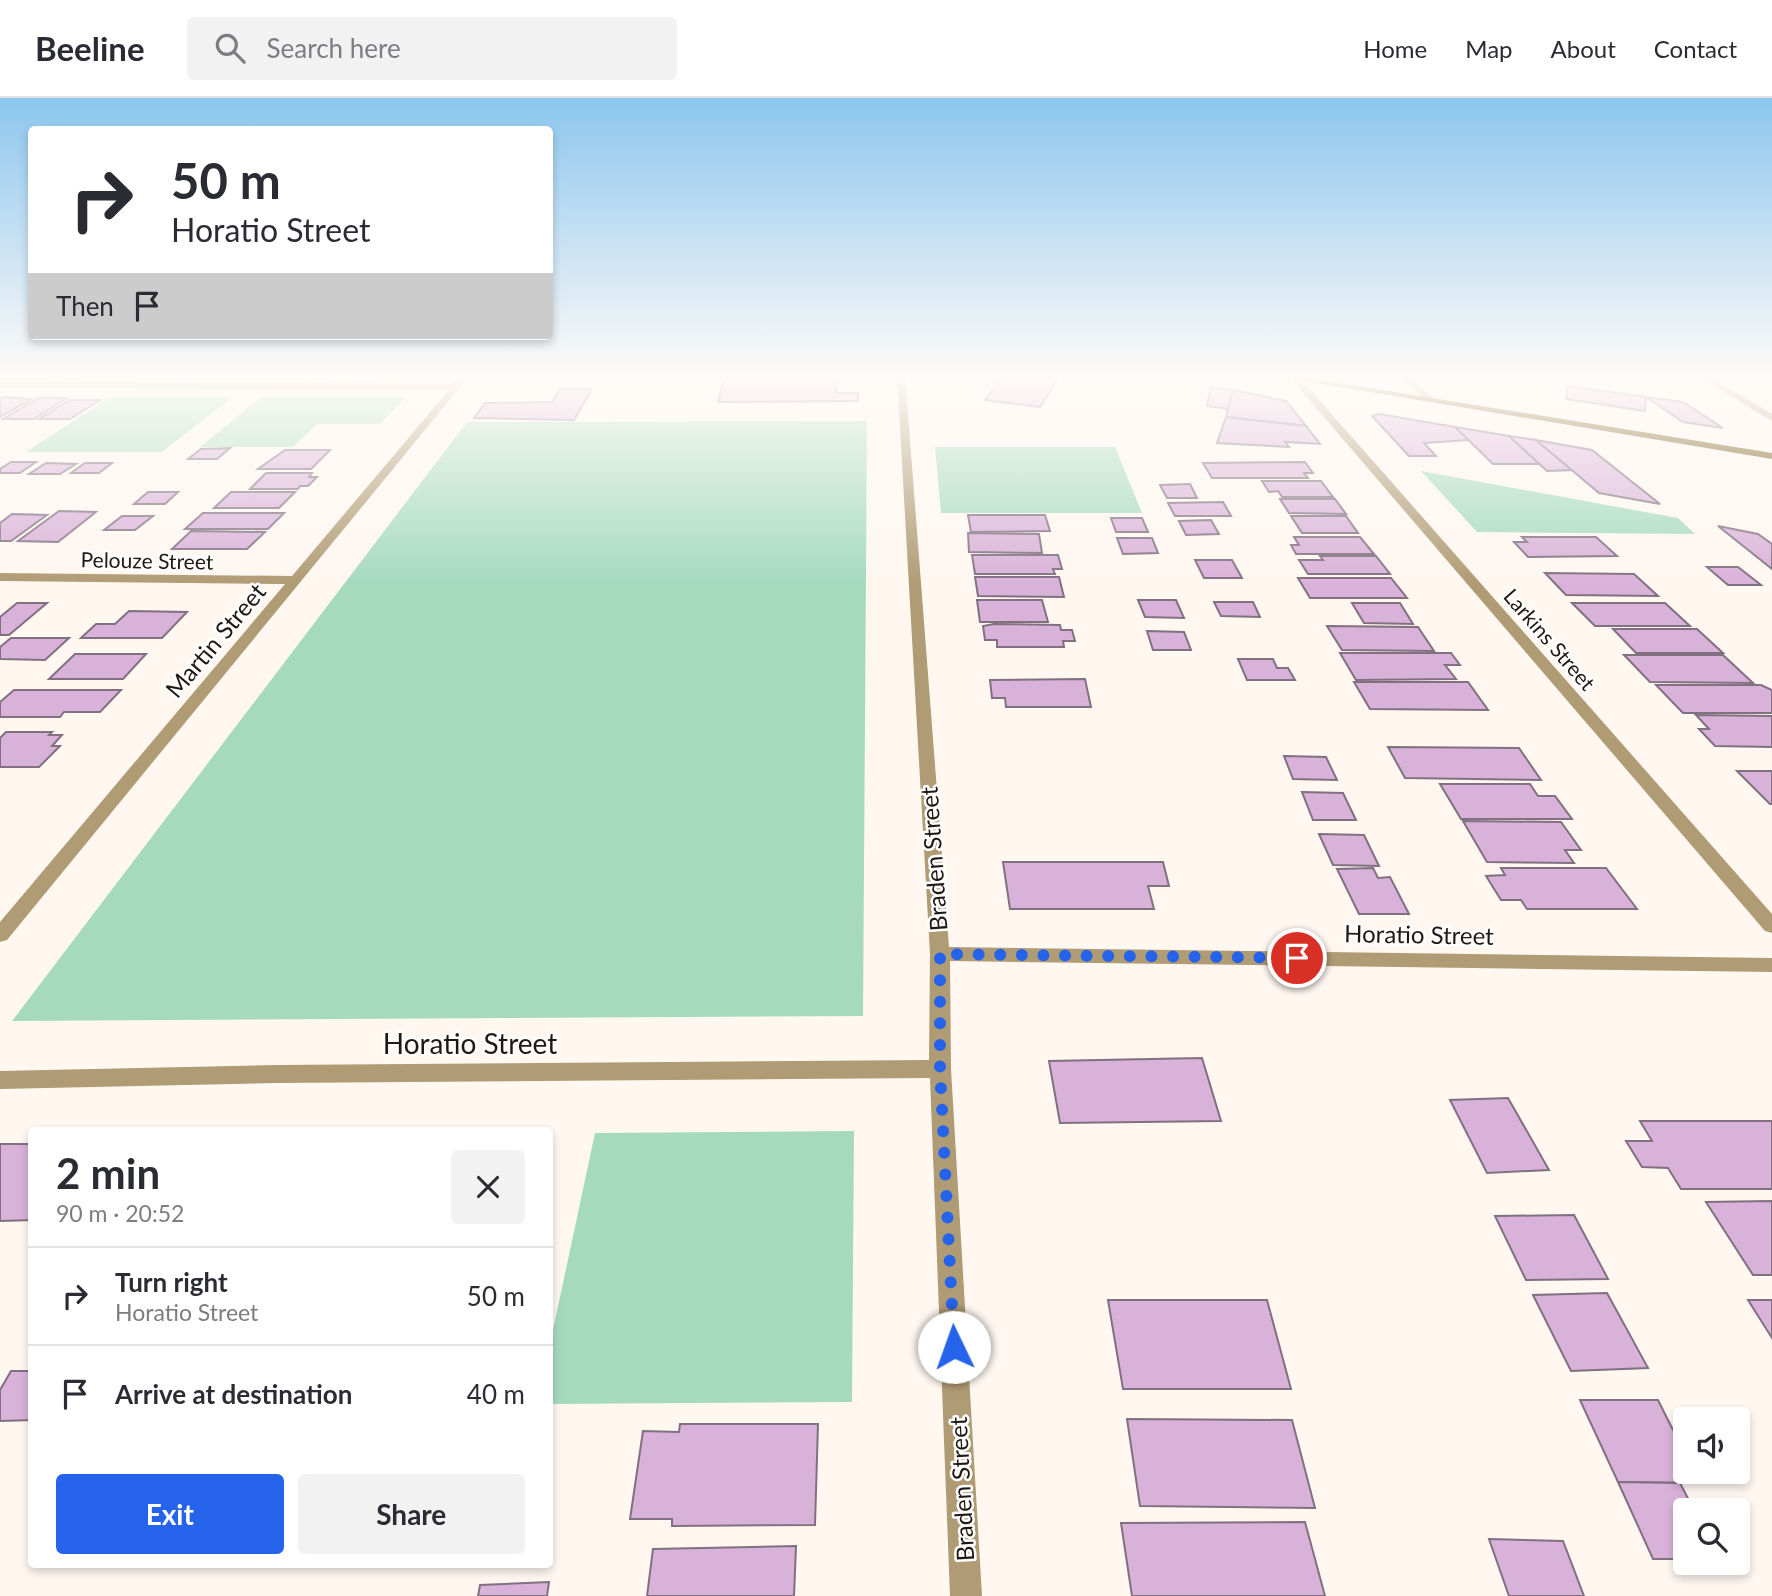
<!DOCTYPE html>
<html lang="en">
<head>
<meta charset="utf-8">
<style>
	body { margin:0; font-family:Lato,sans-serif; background:#f2f2f3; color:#2b2b33; height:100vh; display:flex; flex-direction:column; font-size:26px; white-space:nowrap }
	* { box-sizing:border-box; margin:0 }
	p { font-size:23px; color:#7c7c81 }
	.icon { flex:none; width:38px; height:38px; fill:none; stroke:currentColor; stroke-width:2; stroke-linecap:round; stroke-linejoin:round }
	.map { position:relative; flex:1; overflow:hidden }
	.drawer { position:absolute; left:28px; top:1029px; width:525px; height:441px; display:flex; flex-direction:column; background:#fff; border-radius:7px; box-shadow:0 4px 10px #0003 }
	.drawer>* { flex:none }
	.hud { position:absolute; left:28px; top:28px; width:525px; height:214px; border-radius:7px; box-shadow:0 4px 10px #0003; background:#fff; color:#2b2b33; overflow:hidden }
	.fabs { position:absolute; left:1673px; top:1309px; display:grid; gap:14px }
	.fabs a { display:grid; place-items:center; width:77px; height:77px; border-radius:7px; background:#fff; box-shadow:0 4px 10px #0003; font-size:35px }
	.pin { position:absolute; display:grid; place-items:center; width:60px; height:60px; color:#fff; margin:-30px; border:4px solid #fff; border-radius:50%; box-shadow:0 2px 7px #0007 }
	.me { position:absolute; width:77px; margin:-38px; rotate:357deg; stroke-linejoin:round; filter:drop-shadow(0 0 5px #0008) }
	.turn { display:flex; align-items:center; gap:24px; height:147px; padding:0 28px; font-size:32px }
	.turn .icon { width:91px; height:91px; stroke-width:2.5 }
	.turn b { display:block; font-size:49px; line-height:60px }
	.then { display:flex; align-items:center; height:66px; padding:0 28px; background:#0003; gap:14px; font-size:26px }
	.round { display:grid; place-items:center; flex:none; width:74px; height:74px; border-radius:7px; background:#f2f2f3 }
	.summary { display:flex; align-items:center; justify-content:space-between; height:119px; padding:0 28px }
	h1 { font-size:42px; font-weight:700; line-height:52px }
	.cta { display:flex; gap:14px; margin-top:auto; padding:14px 28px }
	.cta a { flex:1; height:80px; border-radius:7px; background:#2563eb; color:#fff; font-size:28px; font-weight:700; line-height:80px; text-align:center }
	.cta a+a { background:#f2f2f3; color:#2b2b33 }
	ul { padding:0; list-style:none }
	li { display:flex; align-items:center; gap:21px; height:98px; padding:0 28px; border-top:2px solid #e1e1e2 }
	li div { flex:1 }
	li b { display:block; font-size:26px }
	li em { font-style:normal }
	header { display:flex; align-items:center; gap:42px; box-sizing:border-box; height:98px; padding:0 35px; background:#fff; border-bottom:2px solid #e1e1e2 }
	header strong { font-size:33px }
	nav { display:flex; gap:38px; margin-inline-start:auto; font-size:24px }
	.search { width:490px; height:63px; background:#f2f2f3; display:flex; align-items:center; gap:18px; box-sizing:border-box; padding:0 24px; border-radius:7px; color:#7c7c81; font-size:26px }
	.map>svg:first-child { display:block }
	.green { fill:#a5dabf }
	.building { fill:#d9b2d9; stroke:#807080; stroke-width:2 }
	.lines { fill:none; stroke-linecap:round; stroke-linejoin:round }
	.street { fill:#af9b74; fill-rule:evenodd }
	.primary { fill:#6c4f08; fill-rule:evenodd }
	.route { stroke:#2563eb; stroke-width:12; stroke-dasharray:0 21.6 }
	.labels { text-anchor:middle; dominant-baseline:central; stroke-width:5; stroke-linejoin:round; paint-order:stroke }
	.far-street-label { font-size:21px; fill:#201913; stroke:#fff }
	.street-label { font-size:24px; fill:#201913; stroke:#fff }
	.near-street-label { font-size:28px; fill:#201913; stroke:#fff }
</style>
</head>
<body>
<header>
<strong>Beeline</strong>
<div class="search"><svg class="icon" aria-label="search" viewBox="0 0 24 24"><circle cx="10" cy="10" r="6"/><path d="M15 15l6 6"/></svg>Search here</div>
<nav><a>Home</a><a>Map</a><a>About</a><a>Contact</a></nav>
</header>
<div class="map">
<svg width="1772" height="1498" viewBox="0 0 1772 1498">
	<rect width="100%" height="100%" fill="#fff7f0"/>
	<!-- green -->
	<g class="green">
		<path d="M110,299H233L162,354H26Z"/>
		<path d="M261,299H406L380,326H317L293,349H200Z"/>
		<path d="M867,323L863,918L12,923L467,324Z"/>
		<path d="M935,349H1115L1142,415H941Z"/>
		<path d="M1421,373L1678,420L1695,436L1477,434Z"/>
		<path d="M854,1033L852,1304L550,1306V1246L595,1035Z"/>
	</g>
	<!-- building -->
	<g class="building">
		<path d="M725,277H836V295H858V303L718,304Z"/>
		<path d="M1004,277H1060L1040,309L985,302Z"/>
		<path d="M1568,288L1646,299L1645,313L1566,301Z"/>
		<path d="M1211,289L1233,292L1228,311L1207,308Z"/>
		<path d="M560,291H592L574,322L474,320L485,305L552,304Z"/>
		<path d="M1233,292L1286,303L1306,328L1226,319Z"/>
		<path d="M3,299L21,300L19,301H31L0,319V301Z"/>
		<path d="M1646,299L1683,304L1723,330L1683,324Z"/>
		<path d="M38,300H67L34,321H3Z"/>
		<path d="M70,302H100L70,321H39Z"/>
		<path d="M1379,316L1455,329L1469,342L1424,345L1436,358H1409L1372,318Z"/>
		<path d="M1226,319L1306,328L1320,346L1285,344L1289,349L1217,345Z"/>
		<path d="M1455,329L1509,338L1540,366H1493Z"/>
		<path d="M1509,338L1536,342L1572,372L1547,373Z"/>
		<path d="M1536,342L1592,352L1660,406L1599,395Z"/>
		<path d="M230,350L217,361H188L201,351Z"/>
		<path d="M285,352H330L311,371H258Z"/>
		<path d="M11,364H36L20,375H0V371Z"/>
		<path d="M1305,364L1313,375H1304L1308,380H1212L1203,365Z"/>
		<path d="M46,365L76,366L60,376H29Z"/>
		<path d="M85,365H112L99,375H71Z"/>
		<path d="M266,375H312L309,379H317L308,388H300L298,391H250Z"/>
		<path d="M1262,383H1321L1333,399H1282L1278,393L1269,394Z"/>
		<path d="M1190,386L1197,400H1167L1160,387Z"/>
		<path d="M148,394H178L165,406H134Z"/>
		<path d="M231,394H295L279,410H214Z"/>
		<path d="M1280,401H1335L1346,416L1289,415Z"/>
		<path d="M1223,404L1231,418H1175L1168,405Z"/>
		<path d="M59,413L96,414L58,444L18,443Z"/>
		<path d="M203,415H284L268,431H185Z"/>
		<path d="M12,416L47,417L11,443H0V425Z"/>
		<path d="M968,417H1045L1050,433L971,434Z"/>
		<path d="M122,418H153L135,432H104Z"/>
		<path d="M1291,418H1346L1358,435H1302Z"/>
		<path d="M1111,420H1142L1148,434H1116Z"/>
		<path d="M1211,422L1219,436L1186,437L1179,423Z"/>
		<path d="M1718,428L1758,436L1772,446V471Z"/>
		<path d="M191,433L265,434L247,451H172Z"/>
		<path d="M968,435L1039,436L1042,455L969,454Z"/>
		<path d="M1294,439H1360L1374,456H1296L1291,447H1299Z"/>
		<path d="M1522,439H1596L1617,458L1528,459L1514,444H1527Z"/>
		<path d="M1117,440H1152L1158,455L1123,456Z"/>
		<path d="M972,457H1058L1062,471H1053L1055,476H975Z"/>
		<path d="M1320,458H1376L1390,476H1308L1299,462H1323Z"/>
		<path d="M1195,462H1232L1242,480H1204Z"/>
		<path d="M1707,469H1738L1761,487H1728Z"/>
		<path d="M1545,475L1634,476L1658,498L1566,497Z"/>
		<path d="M975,479H1059L1064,499L978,498Z"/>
		<path d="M1298,480H1391L1407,500H1310Z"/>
		<path d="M977,502H1042L1048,524H980Z"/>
		<path d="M1138,502H1176L1184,520L1145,519Z"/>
		<path d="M1214,504H1253L1260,519L1221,518Z"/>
		<path d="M17,505H47L9,537H0V519Z"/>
		<path d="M1352,505H1400L1413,526L1364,525Z"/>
		<path d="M1572,505H1665L1690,528H1595Z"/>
		<path d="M129,513L187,514L162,540H81L96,526H115Z"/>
		<path d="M994,526L1060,527L1061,532H1072L1075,543H1063L1064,549H997V542H985L983,528Z"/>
		<path d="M1327,528L1418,529L1434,553L1342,552Z"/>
		<path d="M1613,531H1697L1723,555H1636Z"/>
		<path d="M1147,533L1184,534L1191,552H1153Z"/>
		<path d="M11,540H69L45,562L0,561V549Z"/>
		<path d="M1340,555H1451L1460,567H1445L1456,581L1356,582Z"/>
		<path d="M75,556H146L123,581H49Z"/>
		<path d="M1624,557H1723L1753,585L1650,584Z"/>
		<path d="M1238,561H1273L1277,570H1288L1295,582H1247Z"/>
		<path d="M1085,581L1091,609H1006L1005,600H992L990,582Z"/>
		<path d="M1354,584H1468L1488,612L1370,611Z"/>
		<path d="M1656,587H1761L1772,592V615H1683Z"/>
		<path d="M14,592H121L100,614H64L60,619H0V604Z"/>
		<path d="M1696,617L1772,618V649L1715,648L1699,631H1709Z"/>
		<path d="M6,634H52L49,637H62L52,648H60L39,669H0V640Z"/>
		<path d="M1388,649L1519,650L1541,682L1405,680Z"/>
		<path d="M1284,658L1326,659L1337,682L1293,681Z"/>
		<path d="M1737,673H1772V706H1770Z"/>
		<path d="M1440,686H1530L1538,698H1555L1572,721H1461Z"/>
		<path d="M1302,694L1343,695L1356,722H1313Z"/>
		<path d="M1463,723L1561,724L1581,752H1565L1574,765L1487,764Z"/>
		<path d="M1319,736L1364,737L1379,768L1333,767Z"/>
		<path d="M1003,764H1163L1169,788H1148L1154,811H1010Z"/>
		<path d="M1373,770L1378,780L1390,779L1409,816H1359L1337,771Z"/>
		<path d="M1501,770H1606L1637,811H1527L1521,802H1501L1486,778L1505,777Z"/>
		<path d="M1202,960L1221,1023L1060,1025L1049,963Z"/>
		<path d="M1508,1000L1549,1072L1487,1075L1450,1002Z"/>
		<path d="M1640,1023H1772V1091H1681L1668,1070L1642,1069L1626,1043H1652Z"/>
		<path d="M0,1046H32V1122L0,1123Z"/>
		<path d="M1772,1103V1177H1753L1706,1104Z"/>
		<path d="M1574,1117L1608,1181L1526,1182L1495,1118Z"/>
		<path d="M1607,1195L1648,1270L1571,1273L1533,1197Z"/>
		<path d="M1108,1202H1267L1291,1291H1123Z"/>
		<path d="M1748,1202H1772V1240Z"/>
		<path d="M11,1273H32V1322L0,1323V1292Z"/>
		<path d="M1580,1302H1658L1685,1356V1374H1694L1700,1385L1618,1384Z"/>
		<path d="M1127,1321L1292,1322L1315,1410L1140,1408Z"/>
		<path d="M680,1326H818L815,1427L672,1428V1421H630L643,1333L679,1334Z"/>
		<path d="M1618,1384L1680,1385L1694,1412H1685V1461H1653Z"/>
		<path d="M1305,1424L1325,1498H1132L1121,1425Z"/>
		<path d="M1489,1441L1563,1443L1584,1498H1509Z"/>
		<path d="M796,1448L794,1498H647L653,1451Z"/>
		<path d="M549,1484L547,1498H478L480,1487Z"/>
	</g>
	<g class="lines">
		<!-- street -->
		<g class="street">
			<path d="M461,277H470L7,842L0,844V824L285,486L0,483V475L292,478L449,292L0,290V284L453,286Z"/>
			<path d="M897,277H905L949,849L1772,860V874L950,863L951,971L982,1498H950L930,980L276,985L0,991V973L276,967L929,962L930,856Z"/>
			<path d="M1399,277H1408L1433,300V304H1427Z"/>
			<path d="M1696,277H1707L1772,316V323Z"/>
			<path d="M1293,279H1299L1772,816V835L1765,833L1293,283Z"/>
		</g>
		<!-- primary -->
		<path class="primary" d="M1269,277H1290L1772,355V361Z"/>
	</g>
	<!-- sky -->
	<linearGradient id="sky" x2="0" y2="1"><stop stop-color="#8cc6ee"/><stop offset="0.57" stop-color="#fffbf8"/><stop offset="1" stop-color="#fffbf8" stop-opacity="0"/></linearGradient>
	<rect width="1772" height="487" fill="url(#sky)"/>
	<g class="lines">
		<!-- route -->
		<path class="route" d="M954,1249L940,971V856L1297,860"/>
	</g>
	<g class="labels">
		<!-- far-street labels -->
		<g class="far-street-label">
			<text transform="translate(147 462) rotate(1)">Pelouze Street</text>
			<text transform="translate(1550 541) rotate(49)">Larkins Street</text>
		</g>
		<!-- street labels -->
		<g class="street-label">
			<text transform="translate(215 542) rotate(-50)">Martin Street</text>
			<text transform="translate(933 761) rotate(-94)">Braden Street</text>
			<text transform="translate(1419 836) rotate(1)">Horatio Street</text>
			<text transform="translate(961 1391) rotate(-93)">Braden Street</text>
		</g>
		<!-- near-street labels -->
		<g class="near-street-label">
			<text x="470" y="945">Horatio Street</text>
		</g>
	</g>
</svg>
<div class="fabs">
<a><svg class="icon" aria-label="sound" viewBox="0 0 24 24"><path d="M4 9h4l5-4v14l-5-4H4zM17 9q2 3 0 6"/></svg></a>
<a><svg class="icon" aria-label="search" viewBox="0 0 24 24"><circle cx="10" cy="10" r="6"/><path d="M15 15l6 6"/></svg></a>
</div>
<div class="pin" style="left:1297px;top:860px;background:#d93025"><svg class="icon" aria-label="arrive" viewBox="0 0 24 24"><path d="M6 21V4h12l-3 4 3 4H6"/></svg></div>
<svg class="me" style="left:954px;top:1249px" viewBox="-20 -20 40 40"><circle r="19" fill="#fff"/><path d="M0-13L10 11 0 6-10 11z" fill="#2563eb"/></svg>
<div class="hud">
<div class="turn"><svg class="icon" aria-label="right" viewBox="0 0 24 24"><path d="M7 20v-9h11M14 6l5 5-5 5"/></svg><div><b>50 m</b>Horatio Street</div></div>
<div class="then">Then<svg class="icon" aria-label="arrive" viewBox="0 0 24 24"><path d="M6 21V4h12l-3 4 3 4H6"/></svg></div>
</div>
<section class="drawer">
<div class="summary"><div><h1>2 min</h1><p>90 m · 20:52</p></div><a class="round"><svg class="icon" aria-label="close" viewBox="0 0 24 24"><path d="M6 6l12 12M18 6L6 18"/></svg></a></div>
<ul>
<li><svg class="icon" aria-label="right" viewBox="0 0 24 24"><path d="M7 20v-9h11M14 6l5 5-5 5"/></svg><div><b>Turn right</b><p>Horatio Street</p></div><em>50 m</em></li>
<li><svg class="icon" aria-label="arrive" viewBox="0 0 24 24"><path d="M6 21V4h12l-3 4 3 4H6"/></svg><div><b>Arrive at destination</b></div><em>40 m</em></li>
</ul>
<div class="cta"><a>Exit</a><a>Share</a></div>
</section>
</div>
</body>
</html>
